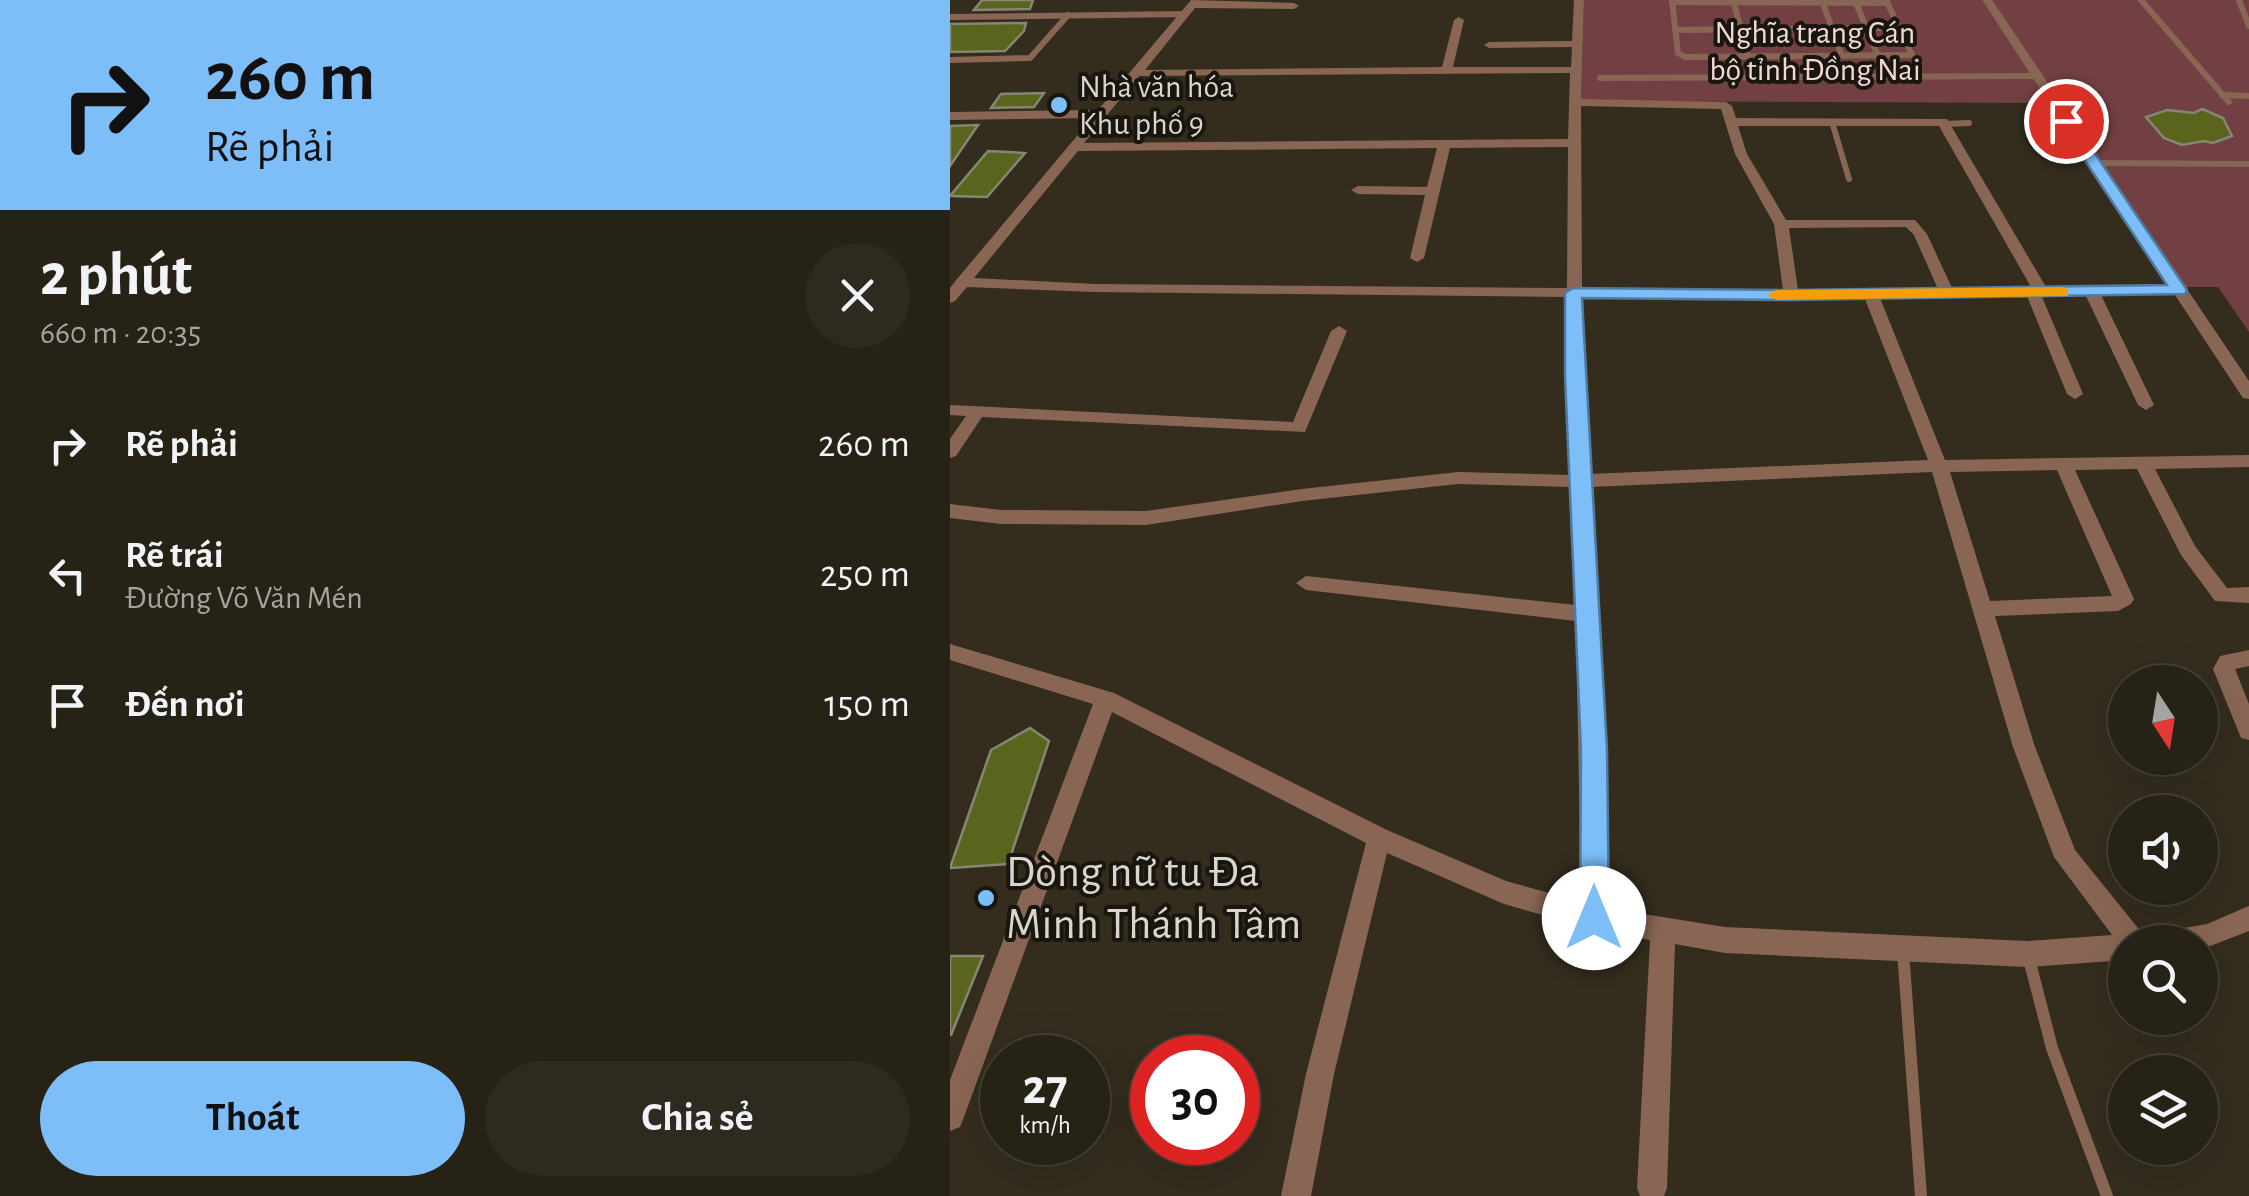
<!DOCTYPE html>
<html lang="vi">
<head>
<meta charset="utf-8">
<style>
	body { margin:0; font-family:"Alegreya Sans",sans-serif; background:#2f2a1f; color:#f1f3f6; height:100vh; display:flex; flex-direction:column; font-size:38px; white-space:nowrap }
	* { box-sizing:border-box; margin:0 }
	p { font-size:32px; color:#a4a4a1 }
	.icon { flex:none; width:55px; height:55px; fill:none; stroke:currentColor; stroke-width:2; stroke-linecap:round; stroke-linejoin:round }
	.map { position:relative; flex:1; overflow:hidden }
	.drawer { display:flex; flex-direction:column; background:#272216; width:950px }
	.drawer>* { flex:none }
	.hud { background:#7dbef9; color:#111; overflow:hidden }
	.needle { width:65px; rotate:168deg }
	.buttons { position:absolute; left:1158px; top:665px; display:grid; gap:20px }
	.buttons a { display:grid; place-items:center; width:110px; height:110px; border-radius:50%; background:#272216; box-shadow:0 10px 40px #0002,0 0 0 2px #433f35; font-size:50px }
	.speed { position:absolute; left:30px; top:1035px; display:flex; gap:20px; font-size:50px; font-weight:700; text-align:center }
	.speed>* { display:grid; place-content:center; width:130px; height:130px; border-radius:50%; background:#272216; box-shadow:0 10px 40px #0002,0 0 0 2px #433f35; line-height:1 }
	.speed small { font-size:25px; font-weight:400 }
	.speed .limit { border:15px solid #d22; background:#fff; color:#111 }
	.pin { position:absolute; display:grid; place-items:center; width:85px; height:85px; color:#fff; margin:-42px; border:5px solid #fff; border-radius:50%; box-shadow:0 2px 10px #0007 }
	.me { position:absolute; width:110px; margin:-55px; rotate:0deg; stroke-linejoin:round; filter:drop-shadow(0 0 8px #0008) }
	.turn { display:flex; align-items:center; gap:35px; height:210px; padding:0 40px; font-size:45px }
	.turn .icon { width:130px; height:130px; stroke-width:2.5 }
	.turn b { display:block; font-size:70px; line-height:85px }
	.round { display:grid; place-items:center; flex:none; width:105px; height:105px; border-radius:52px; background:#2f2a1f }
	.summary { display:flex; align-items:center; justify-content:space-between; height:170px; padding:0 40px }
	h1 { font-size:60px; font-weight:600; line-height:75px }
	.cta { display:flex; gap:20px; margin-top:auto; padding:20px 40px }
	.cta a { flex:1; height:115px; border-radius:60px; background:#7dbef9; color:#111; font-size:40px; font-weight:600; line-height:115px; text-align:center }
	.cta a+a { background:#2f2a1f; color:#f1f3f6 }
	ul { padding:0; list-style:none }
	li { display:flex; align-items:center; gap:30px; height:130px; padding:0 40px }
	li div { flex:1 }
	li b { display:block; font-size:38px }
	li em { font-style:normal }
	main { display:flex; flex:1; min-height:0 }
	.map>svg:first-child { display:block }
	.green { fill:#724042 }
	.building { fill:#5b641d; stroke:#838774; stroke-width:2.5 }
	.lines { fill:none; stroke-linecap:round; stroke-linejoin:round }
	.service-far1 { stroke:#886653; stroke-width:6 }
	.service { stroke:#886653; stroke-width:12 }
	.minor { fill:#886653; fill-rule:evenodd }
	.route { fill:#7dbef9; stroke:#517ca2; stroke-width:2.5 }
	.slow { fill:#f59e0b }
	.poi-dot { fill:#7dbef9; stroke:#19160f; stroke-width:4 }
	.labels { text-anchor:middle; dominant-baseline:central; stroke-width:8; stroke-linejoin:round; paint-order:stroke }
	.far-park-label { font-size:32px; fill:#f1d7d7; stroke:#19160f }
	.far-poi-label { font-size:32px; fill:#dbd6cd; stroke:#19160f; text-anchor:start }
	.near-poi-label { font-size:45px; fill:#dbd6cd; stroke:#19160f; text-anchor:start }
</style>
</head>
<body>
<main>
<section class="drawer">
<div class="hud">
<div class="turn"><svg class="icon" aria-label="right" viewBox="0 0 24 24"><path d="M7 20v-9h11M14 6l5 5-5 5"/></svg><div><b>260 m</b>Rẽ phải</div></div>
</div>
<div class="summary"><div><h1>2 phút</h1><p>660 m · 20:35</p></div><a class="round"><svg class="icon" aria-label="close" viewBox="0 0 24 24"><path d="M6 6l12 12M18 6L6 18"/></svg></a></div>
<ul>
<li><svg class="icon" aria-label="right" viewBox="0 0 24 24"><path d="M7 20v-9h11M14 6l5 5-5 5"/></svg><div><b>Rẽ phải</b></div><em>260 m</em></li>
<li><svg class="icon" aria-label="left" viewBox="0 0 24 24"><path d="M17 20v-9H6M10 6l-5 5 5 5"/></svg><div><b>Rẽ trái</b><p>Đường Võ Văn Mén</p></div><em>250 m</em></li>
<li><svg class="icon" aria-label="arrive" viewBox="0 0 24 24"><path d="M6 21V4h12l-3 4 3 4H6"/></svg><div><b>Đến nơi</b></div><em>150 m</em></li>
</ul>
<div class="cta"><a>Thoát</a><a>Chia sẻ</a></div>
</section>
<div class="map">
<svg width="1299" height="1196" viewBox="0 0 1299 1196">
	<rect width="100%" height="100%" fill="#342d1e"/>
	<!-- green -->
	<g class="green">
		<path d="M634,0H1032L1100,103L631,101Z"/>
		<path d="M1041,0H1299V332L1268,287H1232Z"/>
	</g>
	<!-- building -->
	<g class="building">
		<path d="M32,0H83L80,9L24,10Z"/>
		<path d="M76,23L74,31L55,51L0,52V24Z"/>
		<path d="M94,93L84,107L41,108L51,94Z"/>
		<path d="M1252,109L1273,118L1282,136L1263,143L1254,141L1232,145L1214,138L1196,117L1217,110L1244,113Z"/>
		<path d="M28,125L0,166V126Z"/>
		<path d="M38,151L75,153L37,197L0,196Z"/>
		<path d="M80,728L99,741L58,864L0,868L41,750Z"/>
		<path d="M0,956H33L1,1035H0Z"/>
	</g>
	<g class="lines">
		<!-- service-far1 -->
		<g class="service-far1">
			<path d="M722,0L728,53L735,57L962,55L936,0"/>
			<path d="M783,0L798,57"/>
			<path d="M1191,0L1279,102"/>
			<path d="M1289,0L1299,26"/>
			<path d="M872,1L892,56"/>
			<path d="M722,2L938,3"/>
			<path d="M906,3L928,56"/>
			<path d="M0,17L235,14"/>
			<path d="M725,30L950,28"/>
			<path d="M0,60L80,58L118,15"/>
			<path d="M650,78L1085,76"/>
			<path d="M1272,95L1299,96"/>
			<path d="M1090,121H1116"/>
			<path d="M882,122L899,179"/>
			<path d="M995,124L1019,123"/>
			<path d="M1144,163L1299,164"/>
		</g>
		<!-- service -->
		<g class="service">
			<path d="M953,951L971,1196"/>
			<path d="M1078,955L1102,1048L1157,1196"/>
		</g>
		<!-- minor -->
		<g class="minor">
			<path d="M241,0L344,3L349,6L344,9L245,8L195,70L492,67L504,20L509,17L514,20L503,67H621L622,47L539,48L534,45L539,42L622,41L624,0H634L631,99L776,102L782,106L786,118L997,119L1096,287L1219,286L1032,0H1042L1299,381V399L1293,398L1225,295H1151L1204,405L1196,410L1188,405L1136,296L1092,297L1133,394L1125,399L1117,394L1077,296L930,298L995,460L1299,455V467L1205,469L1245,546L1277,588L1299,587V603L1265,601L1231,555L1187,469L1125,470L1184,599L1181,604L1168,611L1045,616L1085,747L1125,850L1192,933L1196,942H1175V960L1077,967L775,953L725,944L717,1188L714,1196H690L687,1188L700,940L644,930L554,904L437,853L384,1074L361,1196H331L356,1074L416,843L162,712L14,1117L10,1127L0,1131V1080L143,704L0,660V644L164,693L437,830L556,881L631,902L626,621L356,590L346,583L356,576L626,605L622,487L508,484L352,501L196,525L51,524L0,518V504L51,510L196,511L352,489L508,472L621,475L617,297L145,292L17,287L5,301L0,303V288L7,279L142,118L0,120V112L148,110ZM620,73L618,139L134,143L189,76ZM631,106L771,109L785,154L824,224L833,290L632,288ZM788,126H989L1081,287L1002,288L977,234L965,220H836L797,154ZM618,147L617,288L145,284L24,278L128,151L487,148L477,187L408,186L401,190L408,194L475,195L460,258L467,262L474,258L500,148ZM956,227L964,235L988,289L848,290L839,228ZM633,297L915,299L978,460L639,474ZM1107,470L1162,596L1040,601L1000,472ZM982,472L1063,747L1104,857L1162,935L1077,941L775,927L656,908L640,487Z"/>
			<path d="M389,326L397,331L355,432L32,417L6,456L0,458V439L16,416L0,415V405L343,422L381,331Z"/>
			<path d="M1299,650V666L1285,669L1299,704V740L1291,738L1263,669L1270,656Z"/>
			<path d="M1299,906V931L1250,950V942H1200L1204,933L1257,924Z"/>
		</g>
	</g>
	<!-- route -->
	<path class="route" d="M1111,118H1121L1237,290L1235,294L841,300L632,298L657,750L659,918L654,928L644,932L634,928L630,918L631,750L615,376V293L623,288L841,290L1217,285L1109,121Z"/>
	<!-- slow -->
	<path class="slow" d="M1112,287L1118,289V296L826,300L817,295L826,290Z"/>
	<!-- markers -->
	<g class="poi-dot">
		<circle cx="109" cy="105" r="10"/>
		<circle cx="36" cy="898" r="10"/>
	</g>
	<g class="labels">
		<!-- far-park labels -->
		<g class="far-park-label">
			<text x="865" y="33">Nghĩa trang Cán<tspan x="865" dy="37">bộ tỉnh Đồng Nai</tspan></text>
		</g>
		<!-- far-poi labels -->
		<g class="far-poi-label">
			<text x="129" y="87">Nhà văn hóa<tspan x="129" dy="37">Khu phố 9</tspan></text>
		</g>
		<!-- near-poi labels -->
		<g class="near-poi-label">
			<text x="56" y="872">Dòng nữ tu Đa<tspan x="56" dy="52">Minh Thánh Tâm</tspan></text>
		</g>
	</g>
</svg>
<div class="buttons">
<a><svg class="needle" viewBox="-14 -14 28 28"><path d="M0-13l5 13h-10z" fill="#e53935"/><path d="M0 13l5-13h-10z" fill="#a4a4a1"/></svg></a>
<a><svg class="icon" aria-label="sound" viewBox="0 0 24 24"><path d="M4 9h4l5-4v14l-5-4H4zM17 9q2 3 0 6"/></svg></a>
<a><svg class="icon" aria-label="search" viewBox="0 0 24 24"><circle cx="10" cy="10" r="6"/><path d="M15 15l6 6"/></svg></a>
<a><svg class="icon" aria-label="layers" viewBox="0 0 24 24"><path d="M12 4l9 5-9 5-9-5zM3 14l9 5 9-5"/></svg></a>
</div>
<div class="speed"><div>27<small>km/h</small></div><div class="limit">30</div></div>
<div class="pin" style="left:1116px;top:121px;background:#d93025"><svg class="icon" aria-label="arrive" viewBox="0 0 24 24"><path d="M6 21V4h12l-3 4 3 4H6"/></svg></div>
<svg class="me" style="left:644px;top:918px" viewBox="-20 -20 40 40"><circle r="19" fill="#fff"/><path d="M0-13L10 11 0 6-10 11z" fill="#7dbef9"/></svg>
</div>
</main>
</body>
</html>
